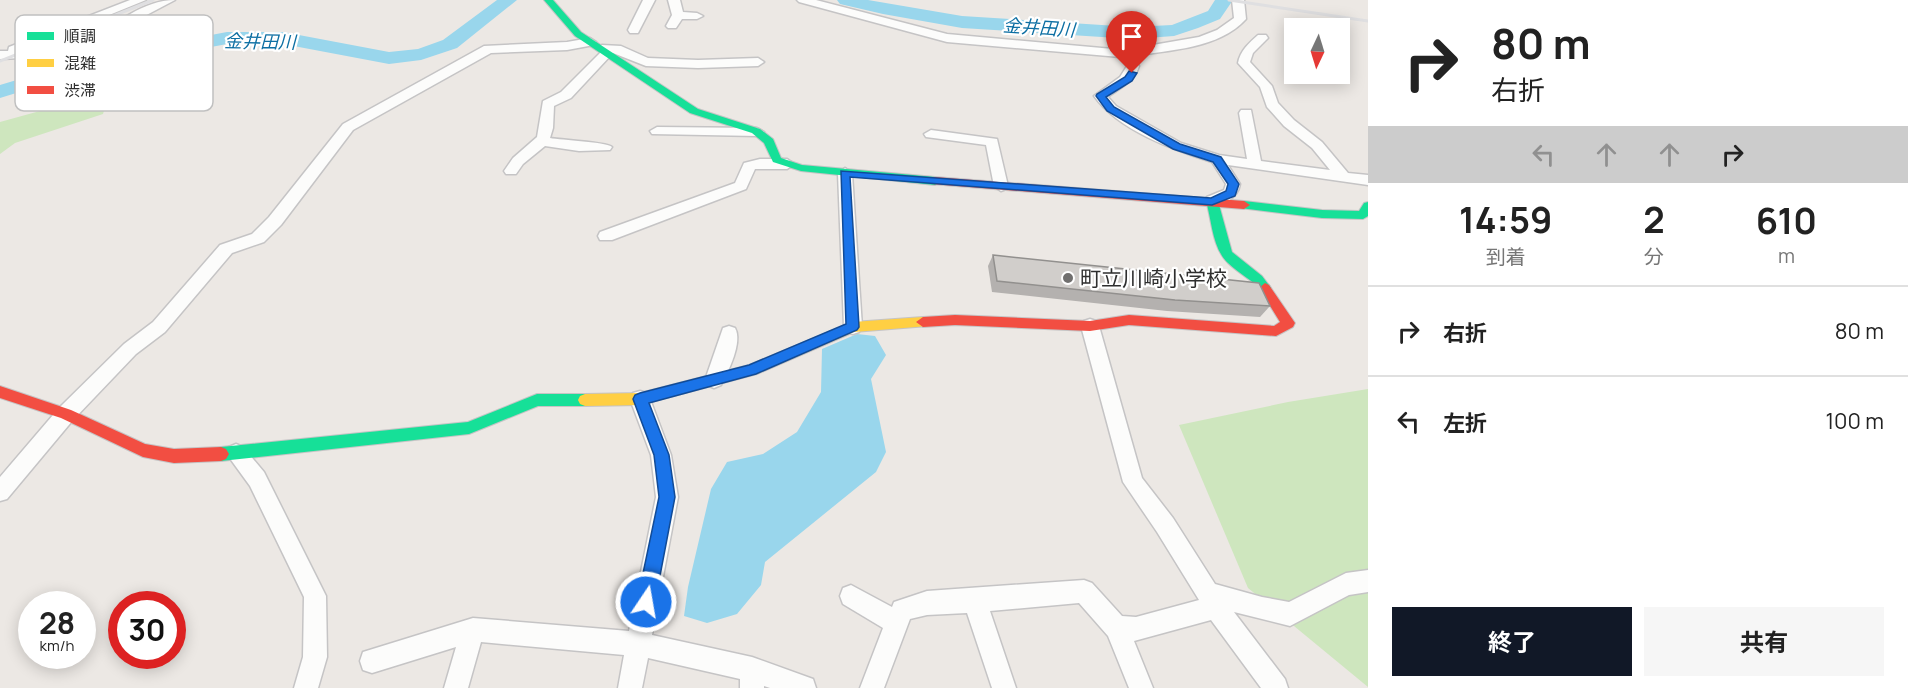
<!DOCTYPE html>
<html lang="ja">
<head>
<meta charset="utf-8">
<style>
	body { margin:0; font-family:Manrope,"Noto Sans JP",sans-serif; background:#f6f6f6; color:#222; height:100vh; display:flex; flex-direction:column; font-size:22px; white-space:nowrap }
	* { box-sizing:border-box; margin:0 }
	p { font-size:20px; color:#767676 }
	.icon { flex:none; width:33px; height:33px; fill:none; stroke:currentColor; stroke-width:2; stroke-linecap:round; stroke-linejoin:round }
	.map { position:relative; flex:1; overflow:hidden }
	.side { display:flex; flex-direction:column; background:#fff; width:540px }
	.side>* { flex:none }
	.banner { background:#fff; color:#222; overflow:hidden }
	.needle { width:39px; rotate:184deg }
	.fabs { position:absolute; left:1284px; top:18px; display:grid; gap:12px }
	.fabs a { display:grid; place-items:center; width:66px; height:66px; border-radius:0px; background:#fff; box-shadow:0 3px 15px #0003; font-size:30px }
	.speed { position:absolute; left:18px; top:591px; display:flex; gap:12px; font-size:30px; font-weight:700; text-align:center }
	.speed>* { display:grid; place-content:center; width:78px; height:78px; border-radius:50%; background:#fff; box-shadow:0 3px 15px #0003; line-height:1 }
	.speed small { font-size:15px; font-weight:400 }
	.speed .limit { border:9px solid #d22; background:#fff; color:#111 }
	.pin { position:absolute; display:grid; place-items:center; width:51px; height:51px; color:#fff; margin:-62px -26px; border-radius:50% 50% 50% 0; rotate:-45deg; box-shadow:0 0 6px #0007 }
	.pin .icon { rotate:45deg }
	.me { position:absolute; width:66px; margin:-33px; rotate:12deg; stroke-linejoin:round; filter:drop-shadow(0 0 4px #0008) }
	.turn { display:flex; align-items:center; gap:21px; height:126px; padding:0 24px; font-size:27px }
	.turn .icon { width:78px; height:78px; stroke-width:2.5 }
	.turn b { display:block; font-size:42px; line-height:51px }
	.lanes { display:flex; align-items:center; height:57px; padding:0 24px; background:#0003; justify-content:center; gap:30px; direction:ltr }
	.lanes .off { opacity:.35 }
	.eta { display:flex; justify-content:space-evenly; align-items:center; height:102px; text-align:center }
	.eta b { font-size:36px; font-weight:700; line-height:42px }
	.button { display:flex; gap:12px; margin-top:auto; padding:12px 24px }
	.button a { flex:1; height:69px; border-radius:0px; background:#111827; color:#fff; font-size:24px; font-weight:700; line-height:69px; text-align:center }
	.button a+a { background:#f6f6f6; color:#222 }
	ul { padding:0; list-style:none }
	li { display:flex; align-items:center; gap:18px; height:90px; padding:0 24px; border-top:2px solid #e0e0e0 }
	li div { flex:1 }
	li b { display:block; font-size:22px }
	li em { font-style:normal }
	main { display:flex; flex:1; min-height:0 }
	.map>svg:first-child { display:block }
	.green { fill:#cee6be }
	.water { fill:#99d6ec }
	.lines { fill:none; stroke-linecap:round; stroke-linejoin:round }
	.river { fill:#99d6ec; fill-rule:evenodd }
	.street-casing { stroke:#c5c4c5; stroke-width:3 }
	.fast-casing { stroke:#c5c4c5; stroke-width:2 }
	.slow-casing { stroke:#c5c4c5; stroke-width:2 }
	.jam-casing { stroke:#c5c4c5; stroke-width:2 }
	.street { fill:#fcfcfb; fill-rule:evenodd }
	.fast { fill:#16e098; fill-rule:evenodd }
	.slow { fill:#ffcf43; fill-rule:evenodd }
	.jam { fill:#f24e42; fill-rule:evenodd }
	.rail { stroke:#dfdfe1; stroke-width:3 }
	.wall { fill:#b4b1af }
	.building { fill:#d1cecb; stroke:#92908e; stroke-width:1.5 }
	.route { fill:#1a73e8; stroke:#114b97; stroke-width:1.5 }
	.poi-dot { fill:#706f6e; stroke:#fff; stroke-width:2 }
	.labels { text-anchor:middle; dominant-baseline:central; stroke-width:4.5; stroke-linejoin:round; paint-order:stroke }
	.far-water-label { font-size:18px; font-style:italic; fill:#0d6fa3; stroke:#fff }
	.poi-label { font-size:21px; fill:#2e2e2e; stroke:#fff; text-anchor:start }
	.key { fill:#fff; stroke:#c0c0c0; stroke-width:1.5 }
	.key-label { font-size:16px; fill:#2e2e2e }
</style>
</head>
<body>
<main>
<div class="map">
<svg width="1368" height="688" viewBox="0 0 1368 688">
	<rect width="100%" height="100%" fill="#ece8e4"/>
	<!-- green -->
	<g class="green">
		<path d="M58,106L105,107L103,114L15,143L0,154V122Z"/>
		<path d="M1368,389V687L1248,588L1179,425L1288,402Z"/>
	</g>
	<!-- water -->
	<path class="water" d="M857,334L875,336L886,355L871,379L886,452L876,472L765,562L761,585L737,614L707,623L684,616L688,587L711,489L727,462L763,454L797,432L821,392L822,349Z"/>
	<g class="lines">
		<!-- river -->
		<g class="river">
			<path d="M497,0H517L457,48L421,60L389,64L283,44H227L94,69L0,98V85L90,58L227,32H283L389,52L418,49L443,40Z"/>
			<path d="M837,0H868L962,16L1133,27L1172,25L1208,11L1215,0H1233L1220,19L1198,28L1174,36L1133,39L962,28L883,14L840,4Z"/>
		</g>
		<!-- street casing -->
		<g class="street-casing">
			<g id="street">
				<path d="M130,0H146L21,51C44,50 68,46 89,37C118,24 143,0 175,0L86,47L42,57L0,59V51H8L9,47Z"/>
				<path d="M643,0H655L638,33H630L628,30Z"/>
				<path d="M668,0H680L683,12L697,13L703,16L697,19H682L676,28H668L666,26L672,15Z"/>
				<path d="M797,0H816L947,34L1124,50L1199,37L1217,30L1234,18L1232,0H1244L1246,19C1219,49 1169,50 1132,56L1139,66C1134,82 1121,87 1108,97L1116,106L1181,143L1219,155L1247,159L1239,113L1241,110H1251L1261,161L1330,170L1312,148L1284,126L1267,107L1260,87L1238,63C1240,51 1249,43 1258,35H1266L1268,38L1253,53L1250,62L1272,86L1278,103L1294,120L1322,142L1348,173L1368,175V185L1228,165L1240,184C1238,198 1221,208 1207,205L1204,201L1207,197L1224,190L1226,184L1212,162C1173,150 1118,130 1094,96L1120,77L1127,66L1120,57L947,42L799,2Z"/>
				<path d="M590,38L596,42L594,45L567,50L491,53L353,130L281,225L264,242L232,253L165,332L136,354L73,420L7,499L0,501V477L59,408L124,344L153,322L220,245L252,234L269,217L343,124L484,46L567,42Z"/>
				<path d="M602,45L621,46L648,58L698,60L758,58L764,62L758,66L698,68L646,66L613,53L571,98L554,106L553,128L550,138C561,140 607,142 612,147L610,150L579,151L545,146L523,164L516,174H506L504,171L513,158L537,137L543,101L561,92L601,52L596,49Z"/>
				<path d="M657,127L757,128L764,132L757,136L652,134L650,131Z"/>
				<path d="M931,130L997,139L1008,186L1006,189L1001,191L994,186L986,145L926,137L924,134Z"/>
				<path d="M760,159H787L794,164L787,169H755L746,189L612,240H600L598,236L600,232L735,183L744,163Z"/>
				<path d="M845,168L852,173L862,327L859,332L853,334L847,332L844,327L838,173Z"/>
				<path d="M1090,319L1096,321L1099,326L1142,478L1173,518L1215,584L1262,597L1289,602L1346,573L1368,570V592L1349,595L1290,626L1234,612L1285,679L1288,688H1261L1211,620L1134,641L1153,688H1129L1108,636L1079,603L990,611L1016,688H992L967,613L927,615L910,619L884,688H860L883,628L843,604L840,596L843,588L851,585L892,607L894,602L927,591L1084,580L1092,583L1122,616L1136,617L1199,600L1157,532L1123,482L1081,326L1084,321Z"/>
				<path d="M729,326L735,328C743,342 728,372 721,385L714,388L707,385L705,380L723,328Z"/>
				<path d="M640,391L647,393L650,399L671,455L678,497L652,635L752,657L813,679L816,688H770L764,686V688H740V679L648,658L642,688H618L624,655L481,642L468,688H444L456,647L372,673L363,670L360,661L363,652L473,618L629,631L656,497L651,455L630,399L633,393Z"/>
				<path d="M236,444L243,447L264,472L326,596L327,657L318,688H294L303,657L304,597L250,486L226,453L229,447Z"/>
			</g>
		</g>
		<!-- fast casing -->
		<g class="fast-casing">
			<g id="fast">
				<path d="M544,0H553L581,32L698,109L760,129L773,139L781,158L802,165L935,177L941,181L935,185L801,171L773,162L764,143L752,133L690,113L575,36Z"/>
				<path d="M1212,197L1218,201L1232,252L1262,276L1271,288L1269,291H1261C1252,279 1239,274 1228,263C1212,248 1212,221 1206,201Z"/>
				<path d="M1244,201L1322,210L1359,211L1364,203L1368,202V216L1363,219L1322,218L1240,208L1238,205Z"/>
				<path d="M537,394H585L590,396L592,400L590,404L585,406H538L469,434L221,461L216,459L213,454L216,449L221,447L468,422Z"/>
			</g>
		</g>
		<!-- slow casing -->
		<g class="slow-casing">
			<path id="slow" d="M923,317L928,318L930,322L928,326L854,332L757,374L640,405L585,406L580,404L578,400L580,396L585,394L640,393L749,365L853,322Z"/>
		</g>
		<!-- jam casing -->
		<g class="jam-casing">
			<g id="jam">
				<path d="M935,177L1244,201L1250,205L1244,209L931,184V178Z"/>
				<path d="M1265,283L1269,285L1295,323L1293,327L1276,336L1129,325L1090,331L955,325L923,327L916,322L923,317L955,315L1090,321L1129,315L1274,326L1280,322L1259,288Z"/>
				<path d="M0,386L71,410L145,444L174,449L221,447L226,449L229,454L226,459L221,461L174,463L143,457L61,418L0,398Z"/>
			</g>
		</g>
		<!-- street -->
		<use href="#street" class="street"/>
		<!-- fast -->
		<use href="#fast" class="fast"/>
		<!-- slow -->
		<use href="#slow" class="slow"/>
		<!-- jam -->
		<use href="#jam" class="jam"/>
		<!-- rail -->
		<g class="rail">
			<path d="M1229,0L1368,21"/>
			<path d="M0,61L153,0"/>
		</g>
	</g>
	<!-- wall -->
	<path class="wall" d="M993,255L1270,306L1260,317L1167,311L992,292L988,266Z"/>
	<!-- building -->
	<path class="building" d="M993,255L1259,283L1270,306L1175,300L997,281Z"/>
	<!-- route -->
	<path class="route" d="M1129,71L1137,73L1132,81L1106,97L1114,107L1180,144L1221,157L1239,184L1235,196L1212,205L850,177L859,327L857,330L756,374L649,403L669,455L675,497L655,602L652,608L646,611L640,608L637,602L659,497L654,455L633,399L635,395L640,393L749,365L846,324L841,171L1211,198L1226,191L1228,184L1213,162L1173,149L1107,111L1096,96L1097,94L1125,77Z"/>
	<!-- markers -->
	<circle class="poi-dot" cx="1068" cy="278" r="6"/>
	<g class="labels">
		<!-- far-water labels -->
		<g class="far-water-label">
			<text transform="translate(1039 27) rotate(4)">金井田川</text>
			<text transform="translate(260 41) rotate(1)">金井田川</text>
		</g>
		<!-- poi labels -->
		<g class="poi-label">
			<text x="1080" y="278">町立川崎小学校</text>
		</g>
	</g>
	<!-- legend -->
	<rect x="15" y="15" width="198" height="96" rx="9" class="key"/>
	<rect x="27" y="32" width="27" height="8" fill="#16e098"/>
	<rect x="27" y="59" width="27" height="8" fill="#ffcf43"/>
	<rect x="27" y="86" width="27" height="8" fill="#f24e42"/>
	<g class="key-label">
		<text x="64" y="42">順調</text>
		<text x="64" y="69">混雑</text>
		<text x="64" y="96">渋滞</text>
	</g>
</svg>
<div class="fabs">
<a><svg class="needle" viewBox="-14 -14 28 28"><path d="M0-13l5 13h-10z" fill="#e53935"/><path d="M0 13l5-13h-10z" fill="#767676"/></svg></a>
</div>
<div class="speed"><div>28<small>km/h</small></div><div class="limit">30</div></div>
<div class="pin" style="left:1132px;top:73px;background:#d93025"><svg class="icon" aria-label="arrive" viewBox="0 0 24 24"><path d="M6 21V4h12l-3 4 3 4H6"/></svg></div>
<svg class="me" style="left:646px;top:602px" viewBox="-20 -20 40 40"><circle r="17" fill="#1a73e8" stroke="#fff" stroke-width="3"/><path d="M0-11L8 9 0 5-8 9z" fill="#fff"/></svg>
</div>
<section class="side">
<div class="banner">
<div class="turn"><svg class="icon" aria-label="right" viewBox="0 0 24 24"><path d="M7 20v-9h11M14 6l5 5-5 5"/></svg><div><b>80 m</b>右折</div></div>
<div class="lanes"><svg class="icon off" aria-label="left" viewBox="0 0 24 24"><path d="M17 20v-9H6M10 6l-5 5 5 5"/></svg><svg class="icon off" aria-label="ahead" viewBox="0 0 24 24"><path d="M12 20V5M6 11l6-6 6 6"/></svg><svg class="icon off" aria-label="ahead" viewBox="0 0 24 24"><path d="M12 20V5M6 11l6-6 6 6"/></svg><svg class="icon" aria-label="right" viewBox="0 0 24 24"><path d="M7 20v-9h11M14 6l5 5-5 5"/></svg></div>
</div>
<div class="eta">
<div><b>14:59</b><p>到着</p></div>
<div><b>2</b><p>分</p></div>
<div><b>610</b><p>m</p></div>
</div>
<ul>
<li><svg class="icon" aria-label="right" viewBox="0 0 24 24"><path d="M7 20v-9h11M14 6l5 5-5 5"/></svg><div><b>右折</b></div><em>80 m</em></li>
<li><svg class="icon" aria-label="left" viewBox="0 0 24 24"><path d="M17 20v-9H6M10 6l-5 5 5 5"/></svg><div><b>左折</b></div><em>100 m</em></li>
</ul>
<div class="button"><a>終了</a><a>共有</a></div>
</section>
</main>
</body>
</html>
